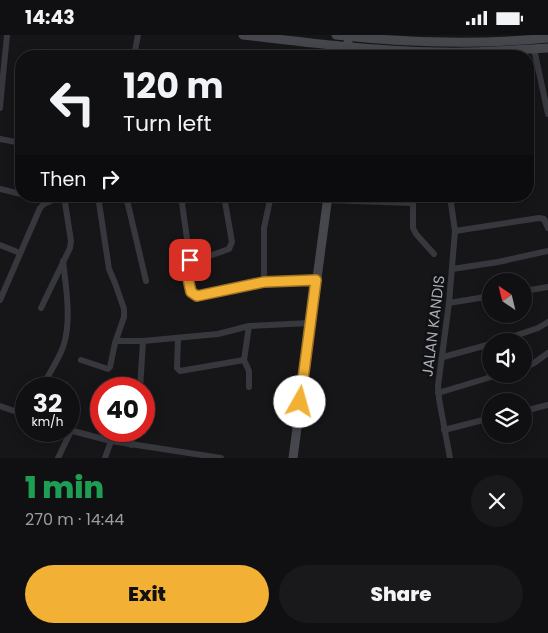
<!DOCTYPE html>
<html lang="en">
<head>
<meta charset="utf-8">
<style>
	body { margin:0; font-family:Poppins,sans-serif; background:#19191b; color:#f1f3f6; height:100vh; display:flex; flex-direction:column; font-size:19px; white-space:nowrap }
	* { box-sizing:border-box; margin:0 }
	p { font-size:16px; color:#9c9d9f }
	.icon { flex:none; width:28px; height:28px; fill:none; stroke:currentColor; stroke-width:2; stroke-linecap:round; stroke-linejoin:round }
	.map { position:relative; height:423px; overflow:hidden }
	.drawer { display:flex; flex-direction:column; background:#101012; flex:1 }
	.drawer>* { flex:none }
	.top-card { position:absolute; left:15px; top:15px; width:519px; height:152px; border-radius:20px; box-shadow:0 2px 12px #0003,0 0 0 1px #303032; background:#101012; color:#f1f3f6; overflow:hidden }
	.needle { width:32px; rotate:325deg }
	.controls { position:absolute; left:482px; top:238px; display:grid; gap:10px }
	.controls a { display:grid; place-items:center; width:50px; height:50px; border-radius:50%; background:#101012; box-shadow:0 2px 12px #0003,0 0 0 1px #303032; font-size:25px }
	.speed { position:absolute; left:15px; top:342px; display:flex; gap:10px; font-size:25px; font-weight:700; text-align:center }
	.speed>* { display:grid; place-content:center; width:65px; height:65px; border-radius:50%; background:#101012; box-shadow:0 2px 12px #0003,0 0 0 1px #303032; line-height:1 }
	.speed small { font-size:12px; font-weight:400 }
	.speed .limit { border:8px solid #d22; background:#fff; color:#111 }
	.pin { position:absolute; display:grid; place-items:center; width:42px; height:42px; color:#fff; margin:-21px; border-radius:10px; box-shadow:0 2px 8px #0006 }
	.me { position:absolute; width:55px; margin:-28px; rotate:7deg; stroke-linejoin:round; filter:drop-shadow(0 0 4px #0008) }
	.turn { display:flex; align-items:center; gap:18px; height:105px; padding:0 25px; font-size:22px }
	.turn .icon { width:65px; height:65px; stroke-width:2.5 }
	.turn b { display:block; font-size:35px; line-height:42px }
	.then { display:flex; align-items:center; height:48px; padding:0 25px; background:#0003; gap:10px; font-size:19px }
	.round { display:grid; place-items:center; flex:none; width:52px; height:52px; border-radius:26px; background:#19191b }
	.summary { display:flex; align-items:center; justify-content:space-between; height:85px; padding:0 25px }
	h1 { font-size:30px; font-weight:800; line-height:38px; color:#1e9e55 }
	.action { display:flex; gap:10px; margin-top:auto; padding:10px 25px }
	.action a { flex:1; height:58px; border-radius:30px; background:#f2b134; color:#111; font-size:20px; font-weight:800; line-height:58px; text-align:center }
	.action a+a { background:#19191b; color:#f1f3f6 }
	.status { display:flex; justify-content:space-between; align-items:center; height:35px; padding:0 25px; background:#101012; direction:ltr }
	.status svg { height:14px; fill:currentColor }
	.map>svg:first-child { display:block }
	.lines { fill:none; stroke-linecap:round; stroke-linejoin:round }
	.street { stroke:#37383d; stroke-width:6 }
	.secondary { stroke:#45474d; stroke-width:9 }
	.route-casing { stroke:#9d7322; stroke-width:12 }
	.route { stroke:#f2b134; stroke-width:9 }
	.labels { text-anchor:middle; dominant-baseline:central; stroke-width:5; stroke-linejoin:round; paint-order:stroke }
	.street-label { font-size:15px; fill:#a8adb8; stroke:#111113 }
</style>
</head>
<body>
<div class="status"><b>14:43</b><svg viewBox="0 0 49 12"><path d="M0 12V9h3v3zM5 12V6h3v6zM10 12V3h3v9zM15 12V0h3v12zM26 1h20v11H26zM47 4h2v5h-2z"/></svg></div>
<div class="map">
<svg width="548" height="423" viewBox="0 0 548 423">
	<rect width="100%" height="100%" fill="#161618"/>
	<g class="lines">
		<!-- street -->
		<g class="street">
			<path d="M534,14L548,79"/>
			<path d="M134,21L138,0"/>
			<path d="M0,51H2L7,0"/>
			<path d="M0,73L2,51"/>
			<path d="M0,104L21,108"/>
			<path d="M0,154L21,159"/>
			<path d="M31,161L50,166"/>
			<path d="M98,161L109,234L115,248L124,274V282L115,308"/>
			<path d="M126,161L146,246"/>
			<path d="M181,161L190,225L186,238L191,257L197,261L264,247V193L270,165"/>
			<path d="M327,165L413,168L414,161"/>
			<path d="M413,168V193L416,199L434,219"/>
			<path d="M455,196L539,183L544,184L548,193"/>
			<path d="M0,210L20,218"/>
			<path d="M189,228L229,214L232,207L224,161"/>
			<path d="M452,234L498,227L548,216"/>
			<path d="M264,247L316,245"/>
			<path d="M524,256L548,252"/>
			<path d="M0,265L40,173L44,169L60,161"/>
			<path d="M449,268L491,261"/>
			<path d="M41,273L70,213L71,206L64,161"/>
			<path d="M178,303L177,333L180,336L244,325"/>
			<path d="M500,306L538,293L548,287"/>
			<path d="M443,322L491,309"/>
			<path d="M81,325L108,334L110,332L115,308L117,306H143"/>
			<path d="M524,333L534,328L548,318"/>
			<path d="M249,352V336L244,325L249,291"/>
			<path d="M41,354C48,340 58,326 63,312C72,287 66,252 63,226"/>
			<path d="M140,354L143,306L218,299L249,291L310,288"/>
			<path d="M438,358L501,339"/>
			<path d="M0,371L26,380"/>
			<path d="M524,376L548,370"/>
			<path d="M69,395L111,406L221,423"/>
			<path d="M444,395L491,383"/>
			<path d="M131,410L134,396"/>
			<path d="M58,423L71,396"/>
			<path d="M105,423L111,406"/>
			<path d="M450,423L439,364L438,351L449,268L455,196L450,161"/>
		</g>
		<!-- secondary -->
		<g class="secondary">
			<path d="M243,0C309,8 375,16 441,17C477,18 512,15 548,13"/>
			<path d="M336,0C406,8 478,10 548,3"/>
			<path d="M346,21L348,7"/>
			<path d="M293,423L328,161"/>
		</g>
	</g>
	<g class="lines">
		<!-- route casing -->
		<g class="route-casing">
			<path id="route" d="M190,225L186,234L191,257L197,261L264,247L316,245L300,367"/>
		</g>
		<!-- route -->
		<use href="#route" class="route"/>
	</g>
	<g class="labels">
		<!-- street labels -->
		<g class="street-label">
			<text transform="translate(433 291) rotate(-83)">JALAN KANDIS</text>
		</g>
	</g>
</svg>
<div class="controls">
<a><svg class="needle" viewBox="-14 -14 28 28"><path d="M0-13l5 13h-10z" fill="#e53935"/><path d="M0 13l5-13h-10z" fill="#9c9d9f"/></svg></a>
<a><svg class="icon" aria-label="sound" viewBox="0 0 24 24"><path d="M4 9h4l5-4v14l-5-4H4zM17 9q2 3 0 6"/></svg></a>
<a><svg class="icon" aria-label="layers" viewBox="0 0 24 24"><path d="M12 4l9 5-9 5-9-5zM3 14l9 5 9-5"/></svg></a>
</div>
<div class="speed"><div>32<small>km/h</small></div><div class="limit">40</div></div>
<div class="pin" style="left:190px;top:225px;background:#d93025"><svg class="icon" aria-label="arrive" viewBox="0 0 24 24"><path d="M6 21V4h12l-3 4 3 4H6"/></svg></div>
<svg class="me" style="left:300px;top:367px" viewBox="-20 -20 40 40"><circle r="19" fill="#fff"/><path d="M0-13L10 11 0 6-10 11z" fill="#f2b134"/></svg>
<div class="top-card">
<div class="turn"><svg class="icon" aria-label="left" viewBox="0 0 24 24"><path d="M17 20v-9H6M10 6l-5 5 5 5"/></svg><div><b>120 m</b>Turn left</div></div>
<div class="then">Then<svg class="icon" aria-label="right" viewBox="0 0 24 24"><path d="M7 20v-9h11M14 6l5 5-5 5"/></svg></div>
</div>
</div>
<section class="drawer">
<div class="summary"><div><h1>1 min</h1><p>270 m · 14:44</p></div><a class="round"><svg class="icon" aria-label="close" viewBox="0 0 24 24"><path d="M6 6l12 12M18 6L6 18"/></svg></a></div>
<div class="action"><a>Exit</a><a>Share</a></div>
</section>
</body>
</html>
